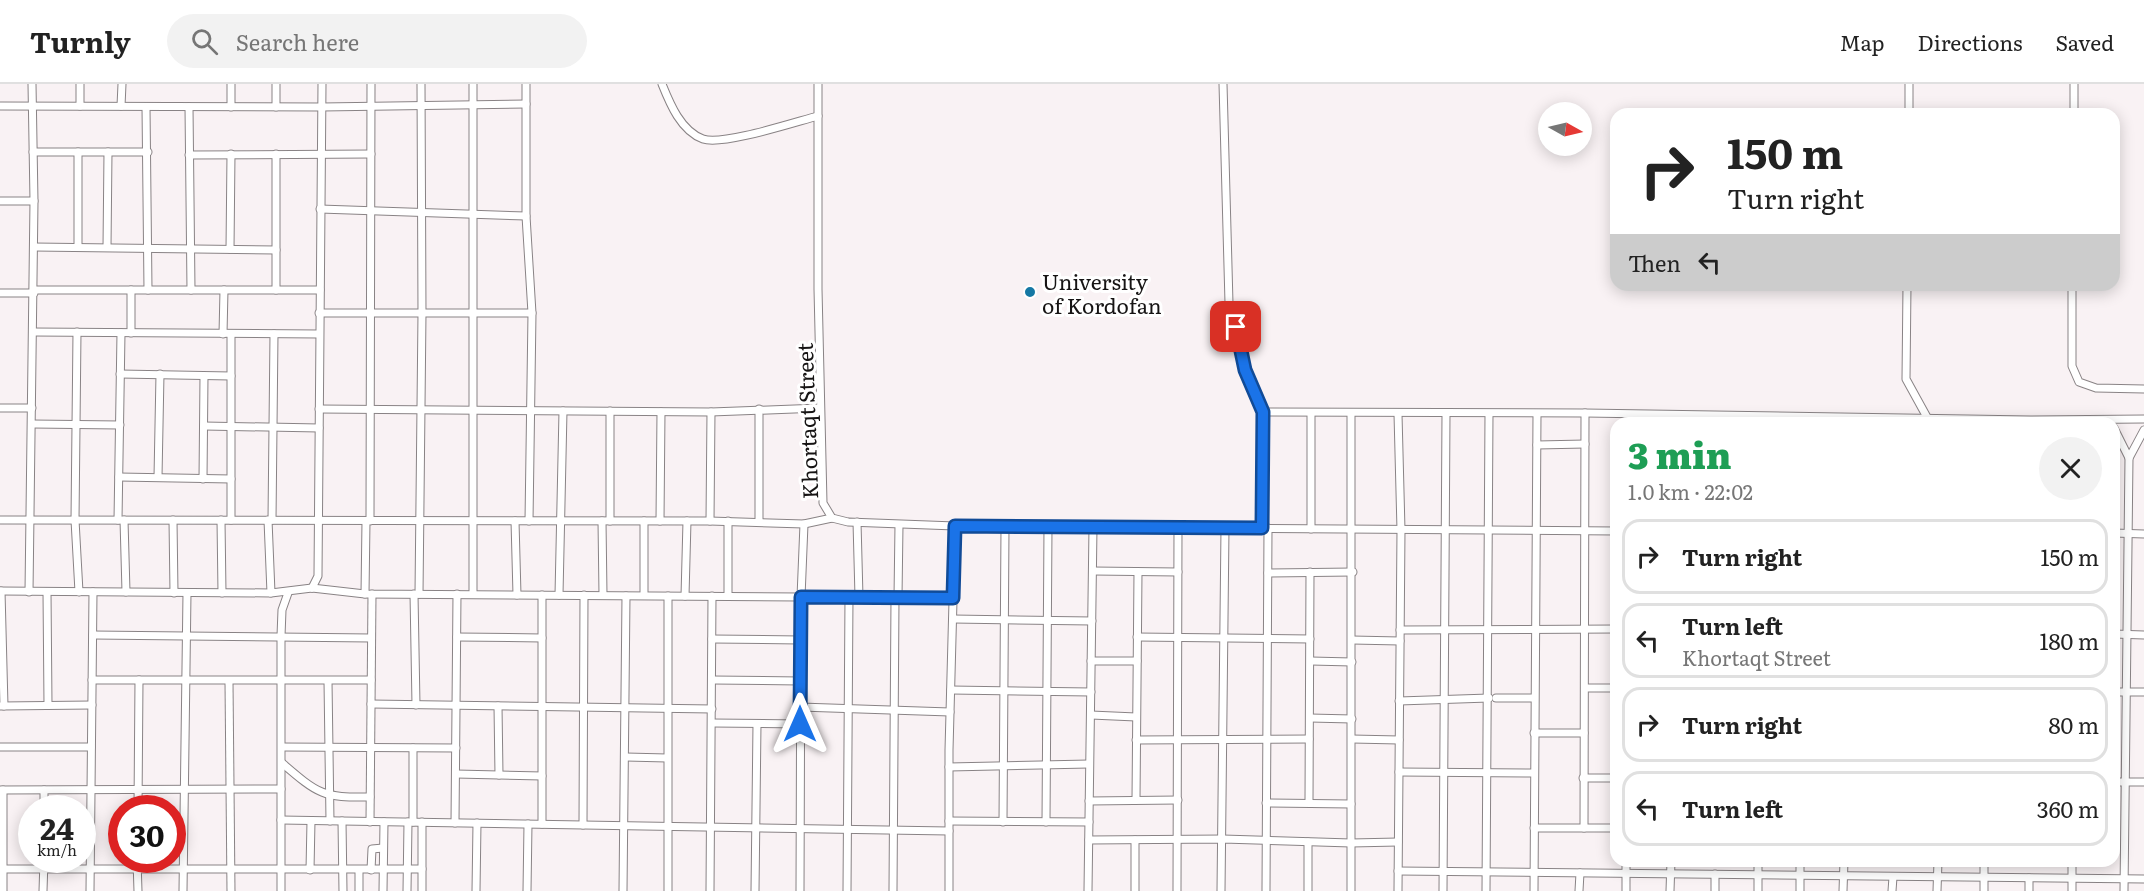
<!DOCTYPE html>
<html lang="en">
<head>
<meta charset="utf-8">
<style>
	body { margin:0; font-family:Literata,serif; background:#f2f2f2; color:#222; height:100vh; display:flex; flex-direction:column; font-size:22px; white-space:nowrap }
	* { box-sizing:border-box; margin:0 }
	p { font-size:20px; color:#767676 }
	.icon { flex:none; width:33px; height:33px; fill:none; stroke:currentColor; stroke-width:2; stroke-linecap:round; stroke-linejoin:round }
	.map { position:relative; flex:1; overflow:hidden }
	.panel { position:absolute; left:1610px; top:333px; width:510px; height:450px; display:flex; flex-direction:column; background:#fff; border-radius:18px; box-shadow:0 3px 15px #0003 }
	.panel>* { flex:none }
	.guide { position:absolute; left:1610px; top:24px; width:510px; height:183px; border-radius:18px; box-shadow:0 3px 15px #0003; background:#fff; color:#222; overflow:hidden }
	.needle { width:39px; rotate:98deg }
	.fabs { position:absolute; left:1538px; top:18px; display:grid; gap:12px }
	.fabs a { display:grid; place-items:center; width:54px; height:54px; border-radius:50%; background:#fff; box-shadow:0 3px 15px #0003; font-size:30px }
	.speed { position:absolute; left:18px; top:711px; display:flex; gap:12px; font-size:30px; font-weight:700; text-align:center }
	.speed>* { display:grid; place-content:center; width:78px; height:78px; border-radius:50%; background:#fff; box-shadow:0 3px 15px #0003; line-height:1 }
	.speed small { font-size:15px; font-weight:400 }
	.speed .limit { border:9px solid #d22; background:#fff; color:#111 }
	.pin { position:absolute; display:grid; place-items:center; width:51px; height:51px; color:#fff; margin:-26px; border-radius:12px; box-shadow:0 3px 9px #0006 }
	.me { position:absolute; width:66px; margin:-33px; rotate:0deg; stroke-linejoin:round; filter:drop-shadow(0 0 4px #0008) }
	.turn { display:flex; align-items:center; gap:21px; height:126px; padding:0 18px; font-size:27px }
	.turn .icon { width:78px; height:78px; stroke-width:2.5 }
	.turn b { display:block; font-size:42px; line-height:51px }
	.then { display:flex; align-items:center; height:57px; padding:0 18px; background:#0003; gap:12px; font-size:22px }
	.round { display:grid; place-items:center; flex:none; width:63px; height:63px; border-radius:32px; background:#f2f2f2 }
	.summary { display:flex; align-items:center; justify-content:space-between; height:102px; padding:0 18px }
	h1 { font-size:36px; font-weight:800; line-height:45px; color:#1e9e55 }
	ul { padding:0; list-style:none }
	li { display:flex; align-items:center; gap:18px; height:75px; margin:0 12px 9px; padding:0 6px; border:3px solid #e0e0e0; border-radius:18px }
	li div { flex:1 }
	li b { display:block; font-size:22px }
	li em { font-style:normal }
	header { display:flex; align-items:center; gap:36px; box-sizing:border-box; height:84px; padding:0 30px; background:#fff; border-bottom:2px solid #e0e0e0 }
	header strong { font-size:28px }
	nav { display:flex; gap:33px; margin-inline-start:auto; font-size:21px }
	.search { width:420px; height:54px; background:#f2f2f2; display:flex; align-items:center; gap:15px; box-sizing:border-box; padding:0 21px; border-radius:33px; color:#767676; font-size:22px }
	.map>svg:first-child { display:block }
	.lines { fill:none; stroke-linecap:round; stroke-linejoin:round }
	.minor-casing { stroke:#898385; stroke-width:9 }
	.minor { stroke:#fff; stroke-width:7 }
	.route-casing { stroke:#114b97; stroke-width:15 }
	.route { stroke:#1a73e8; stroke-width:10 }
	.poi-dot { fill:#1578a4; stroke:#fff; stroke-width:2 }
	.labels { text-anchor:middle; dominant-baseline:central; stroke-width:6; stroke-linejoin:round; paint-order:stroke }
	.poi-label { font-size:21px; fill:#161414; stroke:#fff; text-anchor:start }
	.street-label { font-size:21px; fill:#161414; stroke:#fff }
</style>
</head>
<body>
<header>
<strong>Turnly</strong>
<div class="search"><svg class="icon" aria-label="search" viewBox="0 0 24 24"><circle cx="10" cy="10" r="6"/><path d="M15 15l6 6"/></svg>Search here</div>
<nav><a>Map</a><a>Directions</a><a>Saved</a></nav>
</header>
<div class="map">
<svg width="2144" height="807" viewBox="0 0 2144 807">
	<rect width="100%" height="100%" fill="#f9f2f4"/>
	<g class="lines">
		<!-- minor casing -->
		<g class="minor-casing">
			<g id="minor">
				<path d="M80,0V22"/>
				<path d="M231,0V23"/>
				<path d="M276,0V23"/>
				<path d="M473,0V510"/>
				<path d="M526,0V132L532,229L529,437"/>
				<path d="M662,0C670,20 681,47 703,55C722,62 795,38 818,32"/>
				<path d="M818,0V205L823,419L832,434L848,438L955,442L949,666V807"/>
				<path d="M1223,0L1229,219L1245,286L1263,328L1262,444"/>
				<path d="M0,22L322,23L526,20"/>
				<path d="M121,22L122,0"/>
				<path d="M146,23L148,206"/>
				<path d="M189,23L191,206"/>
				<path d="M1909,30V0"/>
				<path d="M2074,30V0"/>
				<path d="M33,68H148"/>
				<path d="M189,71L371,70"/>
				<path d="M0,117H34"/>
				<path d="M320,125L526,132"/>
				<path d="M34,163L276,166"/>
				<path d="M78,163V68"/>
				<path d="M107,163L108,68"/>
				<path d="M230,165L231,70"/>
				<path d="M1907,201L1906,295L1928,335"/>
				<path d="M2072,201V282L2079,298L2096,304L2144,305"/>
				<path d="M34,206H320"/>
				<path d="M131,206V249"/>
				<path d="M276,206V70"/>
				<path d="M0,209H34"/>
				<path d="M319,229H532"/>
				<path d="M33,248L319,250"/>
				<path d="M77,248L75,436L79,508"/>
				<path d="M223,250L224,206"/>
				<path d="M120,290L231,292"/>
				<path d="M0,324H32"/>
				<path d="M319,325L711,328L820,324"/>
				<path d="M1263,328L1585,329L2030,336L2144,335"/>
				<path d="M1311,329V445"/>
				<path d="M1398,330L1401,446L1398,807"/>
				<path d="M32,340L120,341"/>
				<path d="M204,342L319,344"/>
				<path d="M2114,344L2129,374"/>
				<path d="M1537,361L1585,360"/>
				<path d="M119,393L231,395"/>
				<path d="M158,393L160,290"/>
				<path d="M203,395L204,292"/>
				<path d="M0,436L710,437L804,440L832,434"/>
				<path d="M118,436L121,249"/>
				<path d="M124,436L126,508"/>
				<path d="M173,436L174,509"/>
				<path d="M221,436L222,509"/>
				<path d="M231,436V250"/>
				<path d="M268,436L271,509"/>
				<path d="M272,436L274,250"/>
				<path d="M370,437L371,0"/>
				<path d="M515,437L517,511"/>
				<path d="M602,437L603,511"/>
				<path d="M610,437V327"/>
				<path d="M660,437L661,328"/>
				<path d="M710,437L711,328"/>
				<path d="M759,437V325"/>
				<path d="M857,438L859,513"/>
				<path d="M955,442L1616,447"/>
				<path d="M2114,449L2144,450"/>
				<path d="M1093,487L1178,488"/>
				<path d="M1268,489L1353,488"/>
				<path d="M312,504L318,492L322,0"/>
				<path d="M0,507L271,509L312,504L365,510L953,514"/>
				<path d="M1,507L4,622"/>
				<path d="M29,508L34,117L32,0"/>
				<path d="M47,508L48,621"/>
				<path d="M365,510L366,437"/>
				<path d="M414,510L416,621"/>
				<path d="M419,510L422,229L421,0"/>
				<path d="M559,511L563,327"/>
				<path d="M644,511V437"/>
				<path d="M685,512L687,437"/>
				<path d="M728,512V437"/>
				<path d="M898,513L899,441"/>
				<path d="M953,535L1092,537"/>
				<path d="M1400,546L1616,545"/>
				<path d="M2114,550L2144,551"/>
				<path d="M93,551L371,554"/>
				<path d="M457,553L542,554"/>
				<path d="M1137,553L1310,555"/>
				<path d="M712,555L800,556"/>
				<path d="M1352,556L1400,557"/>
				<path d="M1091,577H1137"/>
				<path d="M1311,577L1352,578"/>
				<path d="M92,596H371"/>
				<path d="M712,596L800,597"/>
				<path d="M328,597L330,737"/>
				<path d="M229,598L231,807"/>
				<path d="M1585,604H1616"/>
				<path d="M951,606L1091,608"/>
				<path d="M2114,608H2144"/>
				<path d="M1496,614H1534"/>
				<path d="M1399,617L1489,614"/>
				<path d="M371,620L712,625"/>
				<path d="M1,622L92,621"/>
				<path d="M498,622L499,691"/>
				<path d="M800,623L950,628"/>
				<path d="M1091,631L1136,633"/>
				<path d="M1310,634L1352,635"/>
				<path d="M712,639L800,640"/>
				<path d="M1534,649H1584"/>
				<path d="M1352,655L1399,656"/>
				<path d="M1136,656L1309,655"/>
				<path d="M0,663H91"/>
				<path d="M282,663L456,664"/>
				<path d="M413,664V738"/>
				<path d="M626,673L667,674"/>
				<path d="M282,679C318,710 323,714 370,713"/>
				<path d="M949,683L1089,680"/>
				<path d="M1399,688L1533,689"/>
				<path d="M456,690L542,692"/>
				<path d="M1583,694H1616"/>
				<path d="M2114,698H2144"/>
				<path d="M0,706L281,705"/>
				<path d="M3,706V807"/>
				<path d="M1136,716L1138,488"/>
				<path d="M1089,717L1178,716"/>
				<path d="M1266,719L1351,720"/>
				<path d="M1309,719L1310,488"/>
				<path d="M44,724V706"/>
				<path d="M138,724L139,596"/>
				<path d="M281,736L949,747"/>
				<path d="M342,737L343,807"/>
				<path d="M949,737L1089,738"/>
				<path d="M370,738L372,510"/>
				<path d="M422,738V807"/>
				<path d="M1003,738L1005,443"/>
				<path d="M1046,738L1048,443"/>
				<path d="M455,739L457,510"/>
				<path d="M542,740V511"/>
				<path d="M583,741L584,511"/>
				<path d="M1534,744H1616"/>
				<path d="M1584,744L1585,329"/>
				<path d="M1089,756L1223,755L1351,759L1398,758"/>
				<path d="M1308,758V807"/>
				<path d="M137,776L138,807"/>
				<path d="M2072,777V807"/>
				<path d="M0,785H422"/>
				<path d="M310,786L311,737"/>
				<path d="M359,786V807"/>
				<path d="M371,786L372,765L383,764"/>
				<path d="M1398,787L2144,795"/>
				<path d="M43,807L44,776"/>
				<path d="M90,807L93,508"/>
				<path d="M183,807L187,509"/>
				<path d="M281,807V552L282,526L288,509"/>
				<path d="M383,807L384,738"/>
				<path d="M407,807L408,738"/>
				<path d="M476,807L477,739"/>
				<path d="M527,807L528,740"/>
				<path d="M623,807L626,512"/>
				<path d="M668,807V512"/>
				<path d="M710,807L712,512"/>
				<path d="M755,807L757,640"/>
				<path d="M800,807L801,513L804,440"/>
				<path d="M847,807L849,513"/>
				<path d="M893,807L895,514"/>
				<path d="M1088,807L1093,443"/>
				<path d="M1135,807V756"/>
				<path d="M1177,807L1178,443"/>
				<path d="M1221,807L1225,444"/>
				<path d="M1266,807L1268,444"/>
				<path d="M1351,807V329"/>
				<path d="M1443,807L1446,330"/>
				<path d="M1486,807L1489,330"/>
				<path d="M1534,807L1537,330"/>
				<path d="M1579,807L1580,789"/>
				<path d="M1626,807V777"/>
				<path d="M1670,807L1671,777"/>
				<path d="M1715,807V790"/>
				<path d="M1758,807V777"/>
				<path d="M1800,807V777"/>
				<path d="M1843,807L1844,777"/>
				<path d="M1892,807L1893,793"/>
				<path d="M1937,807L1938,777"/>
				<path d="M1984,807V777"/>
				<path d="M2029,807V794"/>
				<path d="M2124,807L2129,374L2144,346"/>
			</g>
		</g>
		<!-- minor -->
		<use href="#minor" class="minor"/>
	</g>
	<g class="lines">
		<!-- route casing -->
		<g class="route-casing">
			<path id="route" d="M800,640L801,513L953,514L955,442L1262,444L1263,328L1245,286L1236,243"/>
		</g>
		<!-- route -->
		<use href="#route" class="route"/>
	</g>
	<!-- markers -->
	<circle class="poi-dot" cx="1030" cy="208" r="6"/>
	<g class="labels">
		<!-- poi labels -->
		<g class="poi-label">
			<text x="1042" y="196">University<tspan x="1042" dy="24">of Kordofan</tspan></text>
		</g>
		<!-- street labels -->
		<g class="street-label">
			<text transform="translate(806 337) rotate(-92)">Khortaqt Street</text>
		</g>
	</g>
</svg>
<div class="fabs">
<a><svg class="needle" viewBox="-14 -14 28 28"><path d="M0-13l5 13h-10z" fill="#e53935"/><path d="M0 13l5-13h-10z" fill="#767676"/></svg></a>
</div>
<div class="speed"><div>24<small>km/h</small></div><div class="limit">30</div></div>
<div class="pin" style="left:1236px;top:243px;background:#d93025"><svg class="icon" aria-label="arrive" viewBox="0 0 24 24"><path d="M6 21V4h12l-3 4 3 4H6"/></svg></div>
<svg class="me" style="left:800px;top:640px" viewBox="-20 -20 40 40"><path d="M0-17L14 15 0 8-14 15z" fill="#1a73e8" stroke="#fff" stroke-width="4"/></svg>
<div class="guide">
<div class="turn"><svg class="icon" aria-label="right" viewBox="0 0 24 24"><path d="M7 20v-9h11M14 6l5 5-5 5"/></svg><div><b>150 m</b>Turn right</div></div>
<div class="then">Then<svg class="icon" aria-label="left" viewBox="0 0 24 24"><path d="M17 20v-9H6M10 6l-5 5 5 5"/></svg></div>
</div>
<section class="panel">
<div class="summary"><div><h1>3 min</h1><p>1.0 km · 22:02</p></div><a class="round"><svg class="icon" aria-label="close" viewBox="0 0 24 24"><path d="M6 6l12 12M18 6L6 18"/></svg></a></div>
<ul>
<li><svg class="icon" aria-label="right" viewBox="0 0 24 24"><path d="M7 20v-9h11M14 6l5 5-5 5"/></svg><div><b>Turn right</b></div><em>150 m</em></li>
<li><svg class="icon" aria-label="left" viewBox="0 0 24 24"><path d="M17 20v-9H6M10 6l-5 5 5 5"/></svg><div><b>Turn left</b><p>Khortaqt Street</p></div><em>180 m</em></li>
<li><svg class="icon" aria-label="right" viewBox="0 0 24 24"><path d="M7 20v-9h11M14 6l5 5-5 5"/></svg><div><b>Turn right</b></div><em>80 m</em></li>
<li><svg class="icon" aria-label="left" viewBox="0 0 24 24"><path d="M17 20v-9H6M10 6l-5 5 5 5"/></svg><div><b>Turn left</b></div><em>360 m</em></li>
</ul>
</section>
</div>
</body>
</html>
